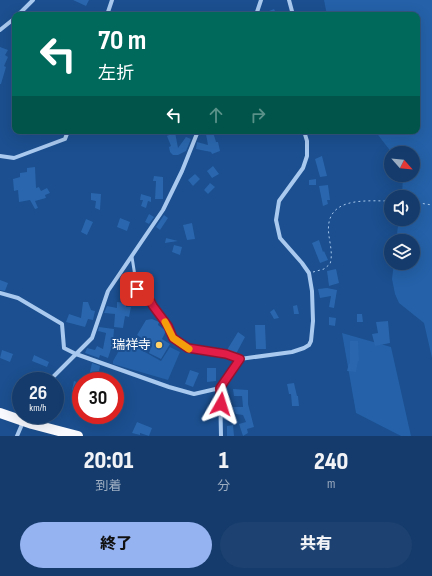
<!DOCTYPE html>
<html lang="ja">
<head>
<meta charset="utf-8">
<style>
	body { margin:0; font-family:"Sofia Sans Condensed","Noto Sans JP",sans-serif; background:#1d4271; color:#f1f3f6; height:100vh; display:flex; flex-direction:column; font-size:15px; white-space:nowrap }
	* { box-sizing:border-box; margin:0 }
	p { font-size:13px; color:#9dadc1 }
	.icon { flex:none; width:22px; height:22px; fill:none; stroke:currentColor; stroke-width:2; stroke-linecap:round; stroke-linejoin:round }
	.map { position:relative; height:436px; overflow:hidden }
	.panel { display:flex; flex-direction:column; background:#143b6b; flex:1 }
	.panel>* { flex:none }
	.guide { position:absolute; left:12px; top:12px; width:408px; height:122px; border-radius:8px; box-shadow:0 4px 16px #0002,0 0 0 1px #33557e; background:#00695c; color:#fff; overflow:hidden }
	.needle { width:26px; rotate:117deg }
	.tools { position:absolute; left:384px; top:146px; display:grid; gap:8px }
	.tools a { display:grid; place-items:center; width:36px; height:36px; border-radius:50%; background:#143b6b; box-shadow:0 4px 16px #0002,0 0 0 1px #33557e; font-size:20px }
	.speed { position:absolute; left:12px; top:372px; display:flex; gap:8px; font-size:20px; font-weight:700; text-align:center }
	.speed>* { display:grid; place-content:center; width:52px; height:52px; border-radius:50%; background:#143b6b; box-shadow:0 4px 16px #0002,0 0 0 1px #33557e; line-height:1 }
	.speed small { font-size:10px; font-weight:400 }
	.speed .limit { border:6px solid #d22; background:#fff; color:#111 }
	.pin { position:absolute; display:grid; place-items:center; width:34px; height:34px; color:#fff; margin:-17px; border-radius:8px; box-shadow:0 2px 6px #0006 }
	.me { position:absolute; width:44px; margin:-22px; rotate:6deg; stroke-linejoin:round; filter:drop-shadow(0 0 3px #0008) }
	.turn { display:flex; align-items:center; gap:14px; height:84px; padding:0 20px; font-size:18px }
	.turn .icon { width:52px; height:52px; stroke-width:2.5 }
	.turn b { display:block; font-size:28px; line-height:34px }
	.lanes { display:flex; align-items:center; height:38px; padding:0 20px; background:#0003; justify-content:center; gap:20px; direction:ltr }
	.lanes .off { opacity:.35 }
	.eta { display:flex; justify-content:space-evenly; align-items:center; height:68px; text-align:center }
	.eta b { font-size:24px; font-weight:800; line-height:28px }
	.button { display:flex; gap:8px; margin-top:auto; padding:8px 20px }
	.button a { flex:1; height:46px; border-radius:24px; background:#95b2f1; color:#111; font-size:16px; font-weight:800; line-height:46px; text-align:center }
	.button a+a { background:#1d4271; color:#f1f3f6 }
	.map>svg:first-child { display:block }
	.green { fill:#2461a8 }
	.building { fill:#2a66ad }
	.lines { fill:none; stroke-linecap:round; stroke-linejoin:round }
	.path { stroke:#a9c9ee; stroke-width:1; stroke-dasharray:2 3; stroke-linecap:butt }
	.service { stroke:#a9c9ee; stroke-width:3 }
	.minor { stroke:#a9c9ee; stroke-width:4 }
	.trunk { stroke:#f8faff; stroke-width:10 }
	.route-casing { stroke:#92132f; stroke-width:10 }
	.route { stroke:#e11d48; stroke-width:7 }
	.slow { stroke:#f59e0b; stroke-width:7 }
	.poi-dot { fill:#ffd166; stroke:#1b4f8f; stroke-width:1.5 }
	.labels { text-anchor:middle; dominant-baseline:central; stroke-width:4; stroke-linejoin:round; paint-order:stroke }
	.poi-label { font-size:13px; fill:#fff; stroke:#1b4f8f; text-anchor:end }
</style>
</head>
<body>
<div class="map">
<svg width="432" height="436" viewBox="0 0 432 436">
	<rect width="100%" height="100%" fill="#1b4f8f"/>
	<!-- green -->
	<g class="green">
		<path d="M324,0H432V358L424,323L399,303L395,294L392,279L394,263H413V241H396L399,219H413V197H402L403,175H413V153H392L375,131H417V15H327Z"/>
		<path d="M342,333L391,347L411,436H401L356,413Z"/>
		<path d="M125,340L134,343V346L161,361L170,347L180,352L168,380L113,364V361Z"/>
	</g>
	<!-- building -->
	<g class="building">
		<path d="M73,0H89L86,6Z"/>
		<path d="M274,9L277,15H260Z"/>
		<path d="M0,47L8,50L5,55L8,57L4,66L6,67L1,84H0Z"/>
		<path d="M312,131H325V133L313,135Z"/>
		<path d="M175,132L178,148L186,137L191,139L186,151L178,155H173L170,152L169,147L171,146L167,136Z"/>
		<path d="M213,132L216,142H218L220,151L212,154L211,152L196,149L197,142L208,145L206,134Z"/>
		<path d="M322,156L327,176L320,177L315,159Z"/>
		<path d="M213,166L219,174L212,178L207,171Z"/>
		<path d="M35,167L36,188L39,187L41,191L47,188L50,193L45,195L46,198L35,201L38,208L35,209L30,200L19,202L18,190L14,191L13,179L20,177V173L27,172V168Z"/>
		<path d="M195,174L200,179L193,186L188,180Z"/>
		<path d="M154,176L163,177V199H155L156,181H153Z"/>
		<path d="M316,179V185H309V180Z"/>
		<path d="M210,183L215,187L208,194L204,190Z"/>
		<path d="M328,185L330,200H327L328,204L323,206L319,186Z"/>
		<path d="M91,193L101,194L100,210L95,208L96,201L91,200Z"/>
		<path d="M141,194L151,197V202L148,201L146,208L141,206L143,200H140Z"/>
		<path d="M149,214L154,217L149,224L145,222Z"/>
		<path d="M164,215L168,218L160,230L156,227Z"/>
		<path d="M120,218L130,222L127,231L117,227Z"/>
		<path d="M86,219L93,222L87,235L81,232Z"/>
		<path d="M192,223L195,239L187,240L183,225Z"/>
		<path d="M166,238L178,241L165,243Z"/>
		<path d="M319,240L323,252L324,251L328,260L320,263L312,243Z"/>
		<path d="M174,245L182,247L180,255L172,252Z"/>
		<path d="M336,269L339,283L329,286L327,271Z"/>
		<path d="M0,280L8,283L5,291L0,290Z"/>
		<path d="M327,288L337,290L334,308L329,307L331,296L320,298L318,289Z"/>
		<path d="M83,302H88L91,310L95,311L93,320L88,319L85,327L66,322L69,314L81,318Z"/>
		<path d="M117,302L126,303V307H131L129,317L125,316L123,328L114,327L115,314L104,313L107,306L117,308Z"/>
		<path d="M297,305L299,314H294L293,306Z"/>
		<path d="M274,309L279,318L274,319L270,312Z"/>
		<path d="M357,314H362L363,322H357Z"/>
		<path d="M329,317L336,318L335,326L329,325Z"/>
		<path d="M152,319L159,322L158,325L166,331L162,339L170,344L161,359L149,353L152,345L137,335L146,320Z"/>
		<path d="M388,321L390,343L375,346L372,334L378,333L376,322Z"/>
		<path d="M255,325H265L266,349H256Z"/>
		<path d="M99,327L114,329L113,343L108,358L100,355L99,358L85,353L87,348L95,350L97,346L103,349L106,333L98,331Z"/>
		<path d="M238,332L245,337L236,354L227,350Z"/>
		<path d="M350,341H358L359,361H358L356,372L347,371L349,363L350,364Z"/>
		<path d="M2,350L13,354L10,362L0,358Z"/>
		<path d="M34,355L49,362L47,367L32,361Z"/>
		<path d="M92,363L100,366L97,381H88Z"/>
		<path d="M207,368H216V381L207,382Z"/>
		<path d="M190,370L199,373L193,387L185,384Z"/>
		<path d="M74,381L80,383L78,391L72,390Z"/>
		<path d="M294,383L297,396H298L299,406H292L291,394H289L287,384Z"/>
		<path d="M233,389L248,390V404L254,427L247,429L248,433L243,436L239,424L246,422L243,415L236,414L233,407H243L242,396H234Z"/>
		<path d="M137,422L152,428L149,436L140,433V435L132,433Z"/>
		<path d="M233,425L234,436H227V426Z"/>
	</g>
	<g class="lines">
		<!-- path -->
		<g class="path">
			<path d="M413,202L432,205"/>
			<path d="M313,272L324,269L330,264C333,255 330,244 329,236C323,196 365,201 391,201"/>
		</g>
		<!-- service -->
		<path class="service" d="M132,257L137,289L146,293L153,306L168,326L173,338L188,349L226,354L240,359"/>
		<!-- minor -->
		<g class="minor">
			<path d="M289,0L293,15"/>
			<path d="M18,15L33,0"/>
			<path d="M107,15L112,0"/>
			<path d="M256,15L261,0"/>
			<path d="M0,30L15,18"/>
			<path d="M0,156L14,158L65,139L68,131"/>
			<path d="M0,293L18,298L62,324L64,348L76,354L169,387L194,394L220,388"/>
			<path d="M49,381L92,338L108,291L163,210L182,171L198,131"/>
			<path d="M17,436L23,422"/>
			<path d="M221,436L220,388L240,359L292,352L304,348L309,345L311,341L313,321L312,291L309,273L302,263L280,238L276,220L279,201L303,168L307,156V141L304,131"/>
		</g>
		<!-- trunk -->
		<path class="trunk" d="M0,413L32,424L78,436"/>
	</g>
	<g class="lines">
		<!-- route casing -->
		<g class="route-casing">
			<path id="route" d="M137,289L146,293L153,306L168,326L173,338L188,348L226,354L240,359L220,388L221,404"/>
		</g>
		<!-- route -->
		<use href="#route" class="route"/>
		<!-- slow -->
		<path class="slow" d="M165,322L173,338L189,349"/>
	</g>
	<!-- markers -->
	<circle class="poi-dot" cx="159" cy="345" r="4"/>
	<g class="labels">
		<!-- poi labels -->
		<g class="poi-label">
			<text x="151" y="345">瑞祥寺</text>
		</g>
	</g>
</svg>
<div class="tools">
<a><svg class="needle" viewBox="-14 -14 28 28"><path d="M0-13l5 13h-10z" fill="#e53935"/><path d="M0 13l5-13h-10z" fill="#9dadc1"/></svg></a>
<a><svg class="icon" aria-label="sound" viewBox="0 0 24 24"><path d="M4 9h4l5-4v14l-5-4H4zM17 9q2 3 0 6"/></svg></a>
<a><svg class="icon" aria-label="layers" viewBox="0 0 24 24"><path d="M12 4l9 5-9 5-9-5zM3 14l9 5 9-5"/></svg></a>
</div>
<div class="speed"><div>26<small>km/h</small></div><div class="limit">30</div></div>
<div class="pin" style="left:137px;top:289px;background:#d93025"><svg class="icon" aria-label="arrive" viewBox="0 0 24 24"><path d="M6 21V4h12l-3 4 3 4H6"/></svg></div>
<svg class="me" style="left:221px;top:404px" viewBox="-20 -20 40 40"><path d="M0-17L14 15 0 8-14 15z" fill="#e11d48" stroke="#fff" stroke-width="4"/></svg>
<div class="guide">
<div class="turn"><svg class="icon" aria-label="left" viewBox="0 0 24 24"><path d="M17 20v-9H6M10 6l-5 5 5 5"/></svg><div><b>70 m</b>左折</div></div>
<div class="lanes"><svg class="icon" aria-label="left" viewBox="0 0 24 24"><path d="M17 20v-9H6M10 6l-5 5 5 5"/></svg><svg class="icon off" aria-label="ahead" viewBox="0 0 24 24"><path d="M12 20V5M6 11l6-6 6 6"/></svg><svg class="icon off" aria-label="right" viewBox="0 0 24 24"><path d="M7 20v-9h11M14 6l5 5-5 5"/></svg></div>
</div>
</div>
<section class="panel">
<div class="eta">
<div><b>20:01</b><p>到着</p></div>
<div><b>1</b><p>分</p></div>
<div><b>240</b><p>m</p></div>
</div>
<div class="button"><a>終了</a><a>共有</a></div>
</section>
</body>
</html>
